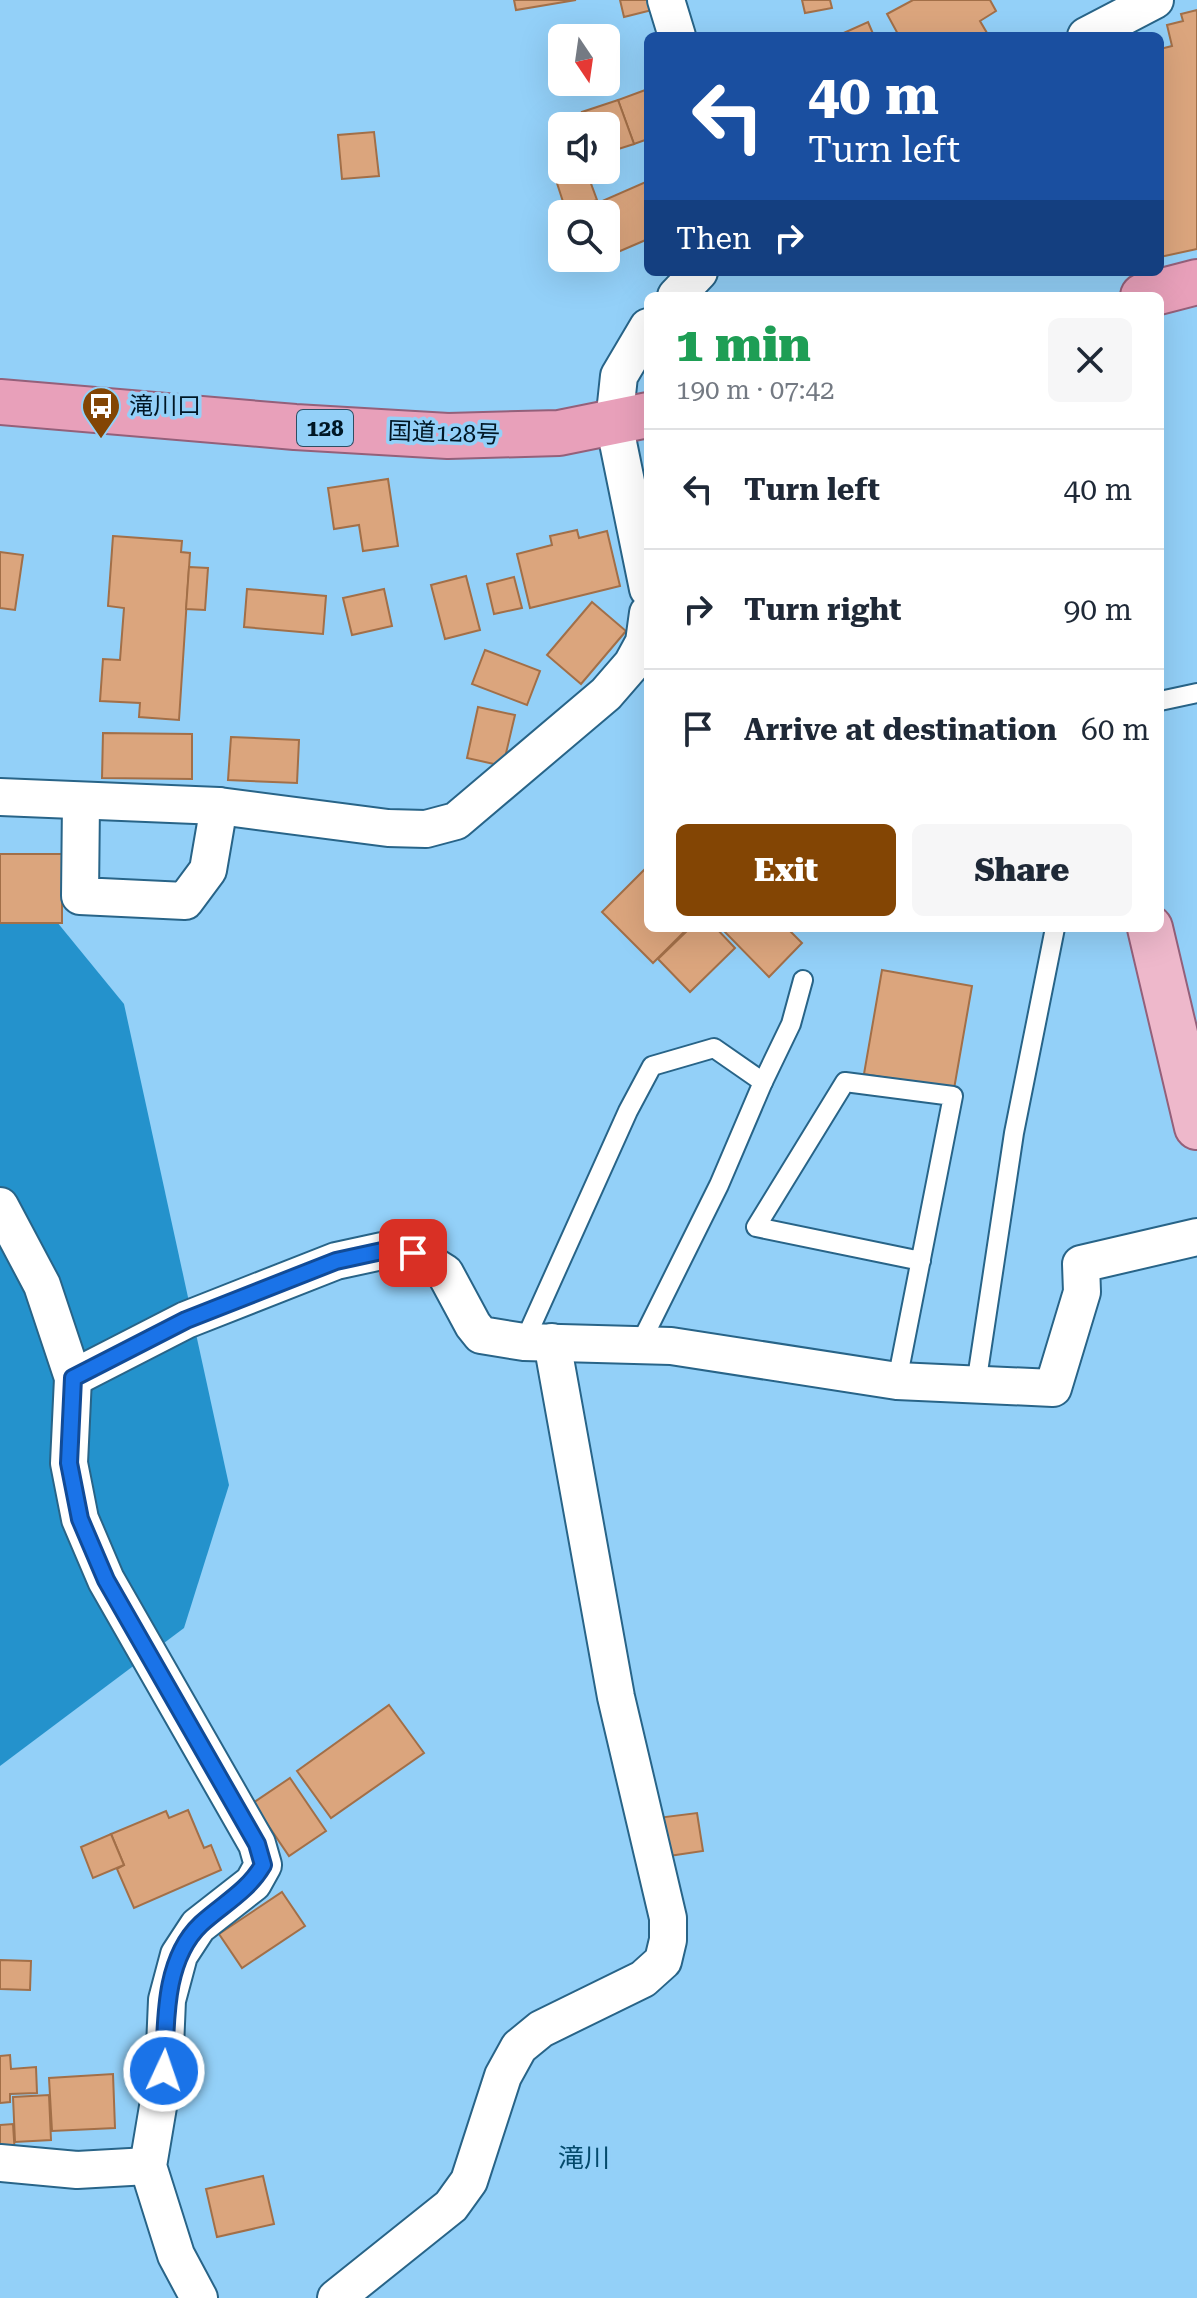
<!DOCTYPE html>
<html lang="en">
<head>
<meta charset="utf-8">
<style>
	body { margin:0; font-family:"Roboto Serif","Noto Sans JP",serif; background:#f6f6f7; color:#1f2937; height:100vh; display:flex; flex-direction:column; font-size:30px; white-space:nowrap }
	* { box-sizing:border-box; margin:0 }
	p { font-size:26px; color:#747a83 }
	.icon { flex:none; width:44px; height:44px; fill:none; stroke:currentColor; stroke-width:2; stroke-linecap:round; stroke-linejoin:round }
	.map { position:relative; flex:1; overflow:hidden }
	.side { position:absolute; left:644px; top:292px; width:520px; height:640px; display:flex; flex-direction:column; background:#fff; border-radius:12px; box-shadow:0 8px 32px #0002 }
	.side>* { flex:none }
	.guide { position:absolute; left:644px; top:32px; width:520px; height:244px; border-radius:12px; box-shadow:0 8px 32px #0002; background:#1a4fa0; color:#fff; overflow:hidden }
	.needle { width:52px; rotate:167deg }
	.buttons { position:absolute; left:548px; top:24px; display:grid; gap:16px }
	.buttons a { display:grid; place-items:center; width:72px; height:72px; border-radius:12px; background:#fff; box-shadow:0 8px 32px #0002; font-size:40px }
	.pin { position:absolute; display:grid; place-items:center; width:68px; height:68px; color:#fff; margin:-34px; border-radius:16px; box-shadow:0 4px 12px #0006 }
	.me { position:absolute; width:88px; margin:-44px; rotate:3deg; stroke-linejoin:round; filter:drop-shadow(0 0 6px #0008) }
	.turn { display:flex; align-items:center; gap:28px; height:168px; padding:0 32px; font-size:36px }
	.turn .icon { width:104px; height:104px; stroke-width:2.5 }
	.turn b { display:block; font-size:56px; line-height:68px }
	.then { display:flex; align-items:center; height:76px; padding:0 32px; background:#0003; gap:16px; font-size:30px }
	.round { display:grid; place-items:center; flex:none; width:84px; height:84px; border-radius:12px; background:#f6f6f7 }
	.overview { display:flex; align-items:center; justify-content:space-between; height:136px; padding:0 32px }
	h1 { font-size:48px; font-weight:800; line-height:60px; color:#1e9e55 }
	.action { display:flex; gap:16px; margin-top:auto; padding:16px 32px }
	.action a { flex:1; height:92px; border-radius:12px; background:#834504; color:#fff; font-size:32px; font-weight:800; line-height:92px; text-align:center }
	.action a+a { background:#f6f6f7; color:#1f2937 }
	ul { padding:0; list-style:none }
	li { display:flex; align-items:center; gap:24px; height:120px; padding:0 32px; border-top:2px solid #e0e1e3 }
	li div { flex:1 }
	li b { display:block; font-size:30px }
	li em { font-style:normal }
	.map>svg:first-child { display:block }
	.forest { fill:#2492cc }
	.building { fill:#dba57d; stroke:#a26f48; stroke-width:2 }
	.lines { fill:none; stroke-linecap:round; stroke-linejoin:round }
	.service-casing { stroke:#286488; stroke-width:22 }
	.minor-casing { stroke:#286488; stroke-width:40 }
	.primary-casing { stroke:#94607a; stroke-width:48 }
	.trunk-casing { stroke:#94607a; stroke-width:48 }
	.service { stroke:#fff; stroke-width:18 }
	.minor { stroke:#fff; stroke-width:36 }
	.primary { stroke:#eeb8cb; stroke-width:44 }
	.trunk { stroke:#e8a0ba; stroke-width:44 }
	.route-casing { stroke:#114b97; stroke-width:20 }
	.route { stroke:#1a73e8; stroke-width:14 }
	.labels { text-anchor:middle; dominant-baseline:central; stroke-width:7; stroke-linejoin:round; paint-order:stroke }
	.shield { fill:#93d0f8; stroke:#2c4e64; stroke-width:2 }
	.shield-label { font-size:22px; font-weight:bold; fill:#001725 }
	.poi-label { font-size:24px; fill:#001725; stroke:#93d0f8; text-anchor:start }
	.street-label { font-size:24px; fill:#001725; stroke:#93d0f8 }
	.neighbourhood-label { font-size:26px; fill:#044a6c; stroke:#93d0f8 }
</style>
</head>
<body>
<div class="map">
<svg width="1197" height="2298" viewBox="0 0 1197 2298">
	<rect width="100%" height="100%" fill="#93d0f8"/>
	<!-- forest -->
	<path class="forest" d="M0,863L12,867L124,1004L229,1485L184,1628L0,1766Z"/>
	<!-- building -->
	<g class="building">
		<path d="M514,0H576L516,10Z"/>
		<path d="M620,0H650L652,10L624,17Z"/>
		<path d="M802,0H830L832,8L805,13Z"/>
		<path d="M913,0H990L996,11L980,21L987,33L982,36H899L887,14Z"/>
		<path d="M1197,10V249L1160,257V49L1172,46L1167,25L1183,21L1181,14Z"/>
		<path d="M868,22L874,36H837Z"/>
		<path d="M648,89V139L634,144L618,100Z"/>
		<path d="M618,100L634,144L606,153V126H587L582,112Z"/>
		<path d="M374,132L379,176L342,179L338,135Z"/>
		<path d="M567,170H586L597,200L566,211L554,174Z"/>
		<path d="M648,181V239L611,255L606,245V214H586L584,209Z"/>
		<path d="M388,479L398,546L363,551L359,525L334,529L328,488Z"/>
		<path d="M577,530L579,538L607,531L620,586L530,608L517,554L552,545L550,536Z"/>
		<path d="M113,536L182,541L181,552L190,553L179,720L139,717L140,703L100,701L103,659L120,660L124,608L108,606Z"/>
		<path d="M0,552L23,555L15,610L0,608Z"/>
		<path d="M189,567L208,568L205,610L186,609Z"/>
		<path d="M466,576L480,630L445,639L431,585Z"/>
		<path d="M514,577L522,608L494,614L487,584Z"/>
		<path d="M247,589L326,596L323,634L244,627Z"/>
		<path d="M384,589L392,626L352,635L343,598Z"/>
		<path d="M592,602L626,631L581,684L547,655Z"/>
		<path d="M485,650L540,671L527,705L472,684Z"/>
		<path d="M478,707L515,715L503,766L467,758Z"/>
		<path d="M103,733L192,734V779L102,778Z"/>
		<path d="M231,737L299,740L297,783L228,780Z"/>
		<rect x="0" y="854" width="62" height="69"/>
		<path d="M648,866V928H688L653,963L602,912Z"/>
		<path d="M690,928H716L735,948L690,992L658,959Z"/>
		<path d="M721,928H787L802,943L769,977Z"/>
		<path d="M882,970L972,986L954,1089L864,1074Z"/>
		<path d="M389,1705L424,1753L331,1818L297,1771Z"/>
		<path d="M290,1778L326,1831L289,1856L253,1803Z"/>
		<path d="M188,1810L204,1848L211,1845L221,1870L134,1908L117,1869L124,1865L111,1834L166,1811L169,1818Z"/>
		<path d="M697,1813L703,1851L662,1857L657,1818Z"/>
		<path d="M111,1834L124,1865L93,1878L81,1847Z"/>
		<path d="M282,1892L305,1926L242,1968L219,1934Z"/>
		<path d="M0,1960L31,1961L30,1990L0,1989Z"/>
		<path d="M10,2055L11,2069L36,2067L37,2093L10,2094V2102L0,2103V2056Z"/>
		<path d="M113,2074L115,2128L52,2131L49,2078Z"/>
		<path d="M49,2095L51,2140L15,2142L13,2097Z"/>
		<path d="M13,2124L15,2155H0V2125Z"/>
		<path d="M263,2176L274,2224L217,2237L206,2189Z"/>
	</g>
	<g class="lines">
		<!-- service casing -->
		<g class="service-casing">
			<g id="service">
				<path d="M1160,701L1197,693"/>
				<path d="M763,1082L791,1024L803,980"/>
				<path d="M524,1342L628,1111L652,1066L714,1048L763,1082L719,1185L640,1344"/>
				<path d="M897,1381L953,1096L845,1082L756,1227L921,1261"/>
				<path d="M976,1385L1014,1133L1055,928"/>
			</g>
		</g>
		<!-- minor casing -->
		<g class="minor-casing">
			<g id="minor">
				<path d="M666,0L677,36"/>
				<path d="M1086,36L1155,0"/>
				<path d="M676,296L699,272"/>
				<path d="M648,327L619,376L614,423L648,589"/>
				<path d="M0,797L219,806L388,828L426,829L456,821L606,694L632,664L644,642L648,613"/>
				<path d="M81,802L80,896L185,901L208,870L219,806"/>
				<path d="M0,1206L42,1285L73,1378L69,1463L80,1519L106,1580L257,1844L263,1865L253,1883L198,1926L179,1955L167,2000L164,2071L148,2166L176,2255L199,2298"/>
				<path d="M73,1378L186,1320L336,1261L382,1251L413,1253L445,1273L473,1325L481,1335L524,1342L671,1346L897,1381L1053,1388L1082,1292L1081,1264L1197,1237"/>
				<path d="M0,2163L77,2170L148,2166"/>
				<path d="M336,2298L451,2206L469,2181L503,2076L519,2047L541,2029L643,1979L663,1961L668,1940V1918L616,1697L552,1342"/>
			</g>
		</g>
		<!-- primary casing -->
		<g class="primary-casing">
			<path id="primary" d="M1150,928L1197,1127"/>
		</g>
		<!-- trunk casing -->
		<g class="trunk-casing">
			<g id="trunk">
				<path d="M1143,296L1197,282"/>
				<path d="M0,402L295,427L448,436L559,433L648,415"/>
			</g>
		</g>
		<!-- service -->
		<use href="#service" class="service"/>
		<!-- minor -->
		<use href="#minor" class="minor"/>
		<!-- primary -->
		<use href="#primary" class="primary"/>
		<!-- trunk -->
		<use href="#trunk" class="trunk"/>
	</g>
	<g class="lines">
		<!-- route casing -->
		<g class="route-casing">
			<path id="route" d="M164,2071C166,2023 163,1960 201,1924C223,1904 248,1891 263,1865L257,1844L106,1580L80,1519L69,1463L73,1378L186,1320L336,1261L382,1251L413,1253"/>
		</g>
		<!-- route -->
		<use href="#route" class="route"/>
	</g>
	<!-- icons -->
	<defs>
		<g id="bus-pin" transform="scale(2)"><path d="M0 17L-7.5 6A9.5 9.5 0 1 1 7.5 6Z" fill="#834504" stroke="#93d0f8"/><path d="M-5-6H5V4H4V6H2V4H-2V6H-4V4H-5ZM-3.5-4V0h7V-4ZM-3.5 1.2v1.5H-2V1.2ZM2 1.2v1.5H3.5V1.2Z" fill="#fff"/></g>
	</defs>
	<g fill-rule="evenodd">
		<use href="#bus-pin" x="101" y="406"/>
	</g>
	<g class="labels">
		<!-- shield labels -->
		<rect class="shield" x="297" y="410" width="56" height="36" rx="6"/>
		<g class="shield-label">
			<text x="325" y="428">128</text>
		</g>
		<!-- poi labels -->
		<g class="poi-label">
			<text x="129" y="406">滝川口</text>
		</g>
		<!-- street labels -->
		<g class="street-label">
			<text transform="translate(444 433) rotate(2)">国道128号</text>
		</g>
		<!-- neighbourhood labels -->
		<g class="neighbourhood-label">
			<text x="584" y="2158">滝川</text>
		</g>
	</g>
</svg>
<div class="buttons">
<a><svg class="needle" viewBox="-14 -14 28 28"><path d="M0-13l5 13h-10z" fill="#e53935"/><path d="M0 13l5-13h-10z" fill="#747a83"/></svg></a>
<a><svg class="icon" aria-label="sound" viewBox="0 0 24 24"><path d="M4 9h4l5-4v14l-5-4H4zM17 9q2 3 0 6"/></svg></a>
<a><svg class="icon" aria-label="search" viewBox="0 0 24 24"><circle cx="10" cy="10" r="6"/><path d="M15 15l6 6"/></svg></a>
</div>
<div class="pin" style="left:413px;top:1253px;background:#d93025"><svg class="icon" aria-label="arrive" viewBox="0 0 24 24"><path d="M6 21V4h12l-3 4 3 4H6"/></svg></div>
<svg class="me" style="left:164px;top:2071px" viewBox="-20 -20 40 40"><circle r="17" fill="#1a73e8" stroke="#fff" stroke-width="3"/><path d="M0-11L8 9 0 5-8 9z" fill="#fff"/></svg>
<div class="guide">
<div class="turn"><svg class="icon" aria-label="left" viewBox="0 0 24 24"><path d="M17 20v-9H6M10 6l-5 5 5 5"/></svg><div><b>40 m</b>Turn left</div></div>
<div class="then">Then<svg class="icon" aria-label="right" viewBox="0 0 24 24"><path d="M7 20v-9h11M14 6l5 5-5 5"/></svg></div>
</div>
<section class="side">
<div class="overview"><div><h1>1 min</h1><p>190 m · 07:42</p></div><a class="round"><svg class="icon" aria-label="close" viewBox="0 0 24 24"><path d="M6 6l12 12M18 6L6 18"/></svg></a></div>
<ul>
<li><svg class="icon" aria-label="left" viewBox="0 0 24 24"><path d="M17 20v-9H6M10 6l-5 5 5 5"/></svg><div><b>Turn left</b></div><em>40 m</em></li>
<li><svg class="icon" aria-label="right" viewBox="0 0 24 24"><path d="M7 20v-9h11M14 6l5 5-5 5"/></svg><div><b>Turn right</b></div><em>90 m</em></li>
<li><svg class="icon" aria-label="arrive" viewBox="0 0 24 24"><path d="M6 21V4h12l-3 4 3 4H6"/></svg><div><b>Arrive at destination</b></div><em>60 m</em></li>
</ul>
<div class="action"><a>Exit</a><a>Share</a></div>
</section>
</div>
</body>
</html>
